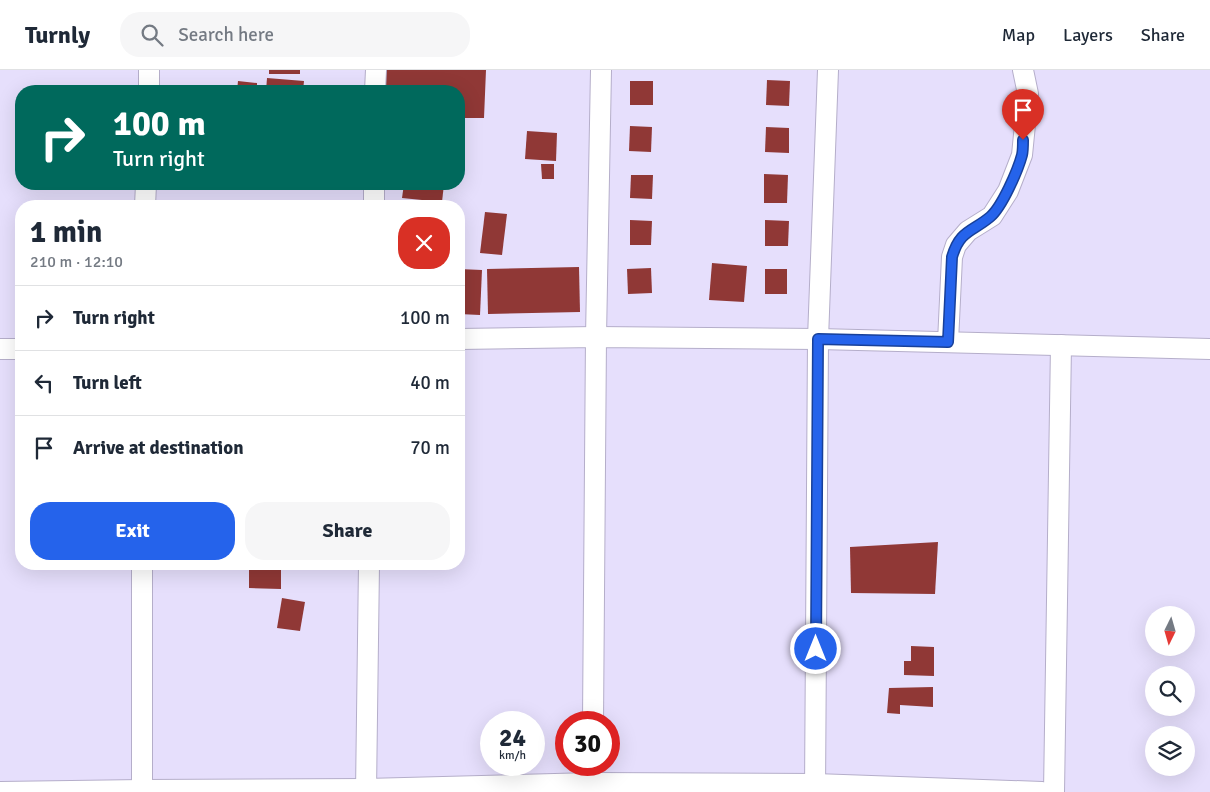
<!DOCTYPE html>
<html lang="en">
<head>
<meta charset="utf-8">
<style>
	body { margin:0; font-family:Signika,sans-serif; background:#f6f6f7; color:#1f2937; height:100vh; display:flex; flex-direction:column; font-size:19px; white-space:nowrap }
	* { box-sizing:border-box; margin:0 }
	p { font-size:16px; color:#747a83 }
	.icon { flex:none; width:28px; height:28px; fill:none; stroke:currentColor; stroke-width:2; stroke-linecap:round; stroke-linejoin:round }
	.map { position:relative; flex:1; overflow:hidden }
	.side { position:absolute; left:15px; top:130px; width:450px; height:370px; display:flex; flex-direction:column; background:#fff; border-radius:20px; box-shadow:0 5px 20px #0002 }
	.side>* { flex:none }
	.banner { position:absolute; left:15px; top:15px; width:450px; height:105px; border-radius:20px; box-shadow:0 5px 20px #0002; background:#00695c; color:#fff; overflow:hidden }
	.needle { width:32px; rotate:185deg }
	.controls { position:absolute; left:1145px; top:536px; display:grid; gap:10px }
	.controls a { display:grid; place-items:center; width:50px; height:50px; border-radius:50%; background:#fff; box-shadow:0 5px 20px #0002; font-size:25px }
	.speed { position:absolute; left:480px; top:641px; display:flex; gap:10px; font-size:25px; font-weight:700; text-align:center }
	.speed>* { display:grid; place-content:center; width:65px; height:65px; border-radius:50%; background:#fff; box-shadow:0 5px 20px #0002; line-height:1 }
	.speed small { font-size:12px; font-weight:400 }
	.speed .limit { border:8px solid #d22; background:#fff; color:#111 }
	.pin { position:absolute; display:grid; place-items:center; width:42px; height:42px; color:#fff; margin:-51px -21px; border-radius:50% 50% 50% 0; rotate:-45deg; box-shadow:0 0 5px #0007 }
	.pin .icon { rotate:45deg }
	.me { position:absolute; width:55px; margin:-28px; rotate:0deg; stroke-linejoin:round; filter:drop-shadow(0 0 4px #0008) }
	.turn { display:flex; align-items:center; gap:18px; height:105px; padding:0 15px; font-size:22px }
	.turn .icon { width:65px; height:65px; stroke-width:2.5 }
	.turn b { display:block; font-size:35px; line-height:42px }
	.round { display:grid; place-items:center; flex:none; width:52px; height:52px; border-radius:20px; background:#f6f6f7 }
	.overview { display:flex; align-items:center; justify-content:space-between; height:85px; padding:0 15px }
	h1 { font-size:30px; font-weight:700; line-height:38px }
	.button { display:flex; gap:10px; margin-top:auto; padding:10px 15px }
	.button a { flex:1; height:58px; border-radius:20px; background:#2563eb; color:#fff; font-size:20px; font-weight:700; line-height:58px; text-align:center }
	.button a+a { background:#f6f6f7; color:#1f2937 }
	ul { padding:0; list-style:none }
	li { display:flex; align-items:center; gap:15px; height:65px; padding:0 15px; border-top:1px solid #e0e1e3 }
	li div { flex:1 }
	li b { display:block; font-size:19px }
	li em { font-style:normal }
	header { display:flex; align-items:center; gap:30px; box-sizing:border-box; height:70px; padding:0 25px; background:#fff; border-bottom:1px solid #e0e1e3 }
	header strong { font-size:24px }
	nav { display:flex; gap:28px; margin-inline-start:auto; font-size:18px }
	.search { width:350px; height:45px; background:#f6f6f7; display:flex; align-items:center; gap:12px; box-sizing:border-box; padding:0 18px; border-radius:20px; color:#747a83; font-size:19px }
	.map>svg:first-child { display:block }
	.building { fill:#903836 }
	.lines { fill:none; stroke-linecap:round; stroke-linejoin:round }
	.street-casing { stroke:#b5aeca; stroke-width:22 }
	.street { stroke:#fff; stroke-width:20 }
	.route-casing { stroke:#184099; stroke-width:12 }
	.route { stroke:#2563eb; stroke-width:9 }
</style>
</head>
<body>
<header>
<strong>Turnly</strong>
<div class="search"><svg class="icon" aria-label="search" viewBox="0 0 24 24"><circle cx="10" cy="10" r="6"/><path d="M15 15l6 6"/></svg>Search here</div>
<nav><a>Map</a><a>Layers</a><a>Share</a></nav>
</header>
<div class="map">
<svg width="1210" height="722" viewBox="0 0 1210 722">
	<rect width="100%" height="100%" fill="#e6dffc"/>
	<!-- building -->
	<g class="building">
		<rect x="269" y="0" width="31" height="4"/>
		<path d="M383,0H486L484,48H459V21H382Z"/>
		<path d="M267,8L304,11L303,21H266Z"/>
		<path d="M767,10L790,11L789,36L766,35Z"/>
		<path d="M238,11L257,13V21H237Z"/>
		<rect x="630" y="11" width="23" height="24"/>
		<path d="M630,56L652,57L651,82L629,81Z"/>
		<path d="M766,57L789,58V83L765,82Z"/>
		<path d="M527,61L557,63L556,91L525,89Z"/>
		<path d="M541,94H554V109H542Z"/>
		<path d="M764,104L788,105L787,133H764Z"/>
		<path d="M631,105H653L652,129L630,128Z"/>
		<path d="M404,114H444L442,132L402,128Z"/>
		<path d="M485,142L507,144L502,185L480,183Z"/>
		<path d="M630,150L652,151L651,175H630Z"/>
		<path d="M765,150L789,151L788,176H765Z"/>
		<path d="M712,193L747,196L744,232L709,230Z"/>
		<path d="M579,197L580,242L488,244L487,199Z"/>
		<path d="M651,198L652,223L628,224L627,199Z"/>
		<path d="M459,199L482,200L480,245L459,244Z"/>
		<rect x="765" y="199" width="22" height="25"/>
		<path d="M938,472L935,524L851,523L850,477Z"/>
		<path d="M249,494H281V519L249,518Z"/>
		<path d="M282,528L305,532L300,561L277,558Z"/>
		<path d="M911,576L934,577V606L904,605V591H911Z"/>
		<path d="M933,617V637L900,635V644L887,643L889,618Z"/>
	</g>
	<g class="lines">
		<!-- street casing -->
		<g class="street-casing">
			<g id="street">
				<path d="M149,21V0"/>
				<path d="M375,21L376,0"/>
				<path d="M145,136L146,114"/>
				<path d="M374,136V114"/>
				<path d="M459,269L596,267L818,269L1210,279"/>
				<path d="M948,272L952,187L956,175L968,161L992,146L1008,121L1022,85L1028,24L1023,0"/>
				<path d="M0,279H21"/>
				<path d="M593,652L596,267L601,0"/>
				<path d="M0,722L142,720L366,719L592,713L815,714L1042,722"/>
				<path d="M142,722V494"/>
				<path d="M366,722L369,494"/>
				<path d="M815,722L818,269L828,0"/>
				<path d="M1054,722L1061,275"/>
			</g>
		</g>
		<!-- street -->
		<use href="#street" class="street"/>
	</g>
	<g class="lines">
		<!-- route casing -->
		<g class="route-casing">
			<path id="route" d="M816,579L818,269L948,272L952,187C960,160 972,162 990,147C1002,137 1018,100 1022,85C1023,81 1023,75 1023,70"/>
		</g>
		<!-- route -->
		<use href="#route" class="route"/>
	</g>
</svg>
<div class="controls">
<a><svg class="needle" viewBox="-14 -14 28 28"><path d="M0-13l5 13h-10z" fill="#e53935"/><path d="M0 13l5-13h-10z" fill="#747a83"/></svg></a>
<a><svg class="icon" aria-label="search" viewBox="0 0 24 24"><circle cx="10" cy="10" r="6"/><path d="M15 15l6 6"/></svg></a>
<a><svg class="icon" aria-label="layers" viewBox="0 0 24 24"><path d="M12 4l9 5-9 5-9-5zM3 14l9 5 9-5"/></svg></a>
</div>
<div class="speed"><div>24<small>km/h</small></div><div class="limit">30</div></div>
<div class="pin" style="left:1023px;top:70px;background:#d93025"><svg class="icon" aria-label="arrive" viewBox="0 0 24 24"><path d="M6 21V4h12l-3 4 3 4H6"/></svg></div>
<svg class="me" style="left:816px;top:579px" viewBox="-20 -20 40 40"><circle r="17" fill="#2563eb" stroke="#fff" stroke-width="3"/><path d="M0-11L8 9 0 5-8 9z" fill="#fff"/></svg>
<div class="banner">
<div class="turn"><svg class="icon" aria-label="right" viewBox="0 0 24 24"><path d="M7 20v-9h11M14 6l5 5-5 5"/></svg><div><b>100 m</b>Turn right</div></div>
</div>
<section class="side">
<div class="overview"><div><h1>1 min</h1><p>210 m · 12:10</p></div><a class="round" style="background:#d93025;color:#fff"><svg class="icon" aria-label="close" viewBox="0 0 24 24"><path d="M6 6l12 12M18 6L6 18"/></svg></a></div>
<ul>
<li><svg class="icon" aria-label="right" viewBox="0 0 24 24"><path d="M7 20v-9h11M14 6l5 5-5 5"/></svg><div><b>Turn right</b></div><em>100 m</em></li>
<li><svg class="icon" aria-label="left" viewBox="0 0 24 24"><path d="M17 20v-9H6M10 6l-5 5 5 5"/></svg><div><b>Turn left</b></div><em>40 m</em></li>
<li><svg class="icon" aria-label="arrive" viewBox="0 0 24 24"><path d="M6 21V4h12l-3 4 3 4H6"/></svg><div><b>Arrive at destination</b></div><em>70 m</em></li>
</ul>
<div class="button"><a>Exit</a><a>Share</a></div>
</section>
</div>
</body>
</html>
